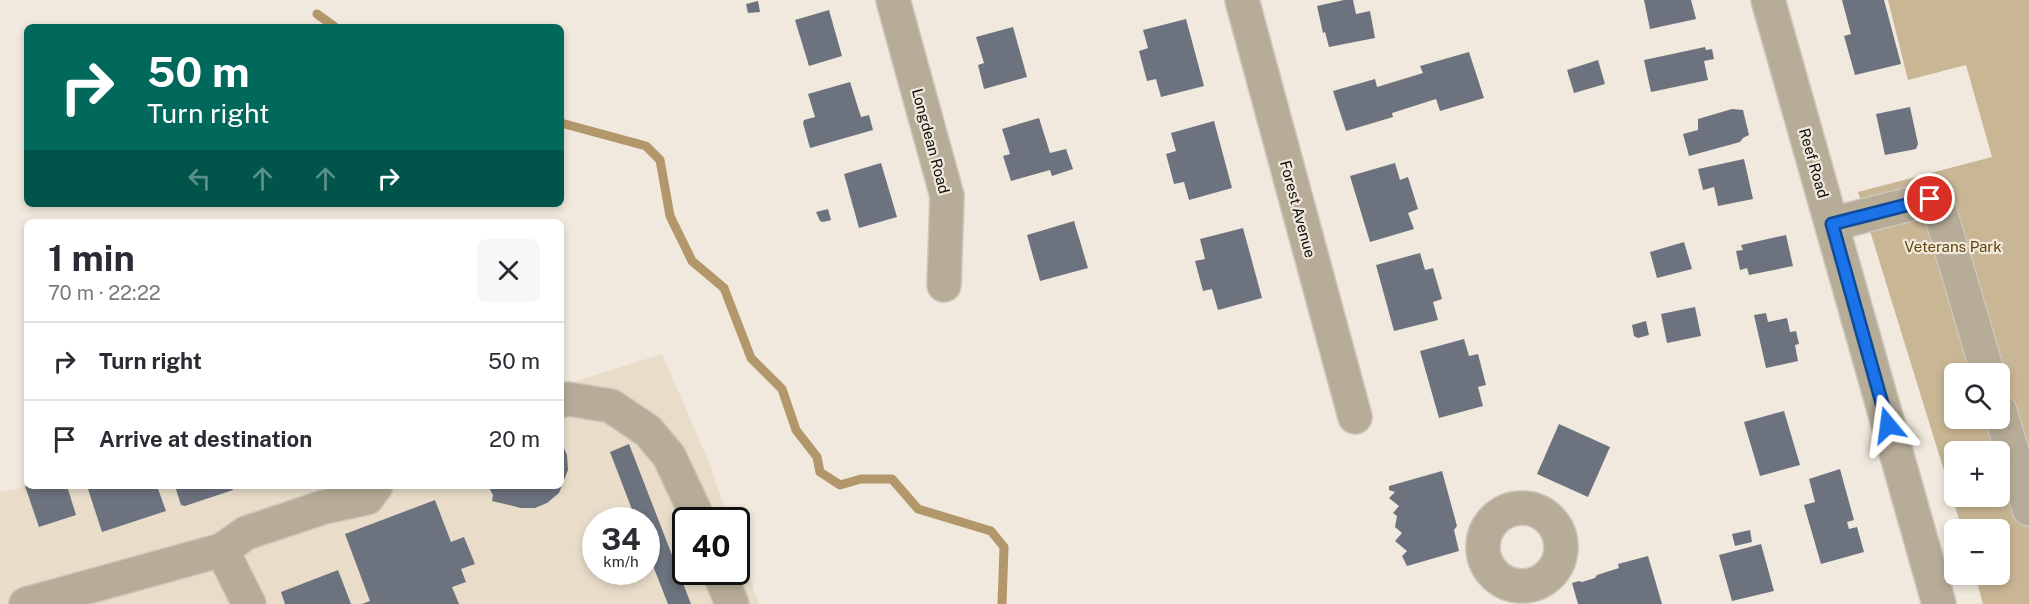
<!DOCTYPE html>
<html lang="en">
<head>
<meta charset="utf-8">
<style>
	body { margin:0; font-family:"Public Sans",sans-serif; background:#f7f7f7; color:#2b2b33; height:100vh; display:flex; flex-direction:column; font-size:22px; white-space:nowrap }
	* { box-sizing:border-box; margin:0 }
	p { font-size:20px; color:#7c7c81 }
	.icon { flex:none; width:33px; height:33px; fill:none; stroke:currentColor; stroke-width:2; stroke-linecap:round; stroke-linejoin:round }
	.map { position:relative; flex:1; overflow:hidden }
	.details { position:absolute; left:24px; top:219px; width:540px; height:270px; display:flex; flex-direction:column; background:#fff; border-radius:9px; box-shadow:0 3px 9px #0003 }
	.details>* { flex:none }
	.banner { position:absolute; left:24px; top:24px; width:540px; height:183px; border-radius:9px; box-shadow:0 3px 9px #0003; background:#00695c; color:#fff; overflow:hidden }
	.fabs { position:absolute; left:1944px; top:363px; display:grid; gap:12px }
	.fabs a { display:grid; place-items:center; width:66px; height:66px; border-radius:9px; background:#fff; box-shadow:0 3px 9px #0003; font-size:30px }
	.speed { position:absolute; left:582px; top:507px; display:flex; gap:12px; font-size:30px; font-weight:700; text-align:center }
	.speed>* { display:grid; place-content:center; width:78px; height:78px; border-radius:50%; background:#fff; box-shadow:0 3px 9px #0003; line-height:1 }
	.speed small { font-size:15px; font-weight:400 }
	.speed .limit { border:3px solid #111; border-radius:9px; background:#fff; color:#111 }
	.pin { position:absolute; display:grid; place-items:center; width:51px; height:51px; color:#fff; margin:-26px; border:3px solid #fff; border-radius:50%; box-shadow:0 2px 6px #0007 }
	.me { position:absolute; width:66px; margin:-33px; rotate:344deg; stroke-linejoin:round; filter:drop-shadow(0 0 4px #0008) }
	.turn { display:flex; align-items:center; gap:21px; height:126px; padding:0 24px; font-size:27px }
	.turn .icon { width:78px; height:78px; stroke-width:2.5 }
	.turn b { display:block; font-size:42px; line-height:51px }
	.lanes { display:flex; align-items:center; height:57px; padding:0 24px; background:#0003; justify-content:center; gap:30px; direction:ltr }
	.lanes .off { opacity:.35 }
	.round { display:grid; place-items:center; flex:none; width:63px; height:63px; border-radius:9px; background:#f7f7f7 }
	.headline { display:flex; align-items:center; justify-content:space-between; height:102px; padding:0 24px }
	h1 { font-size:36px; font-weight:700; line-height:45px }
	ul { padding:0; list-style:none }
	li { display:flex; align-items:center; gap:18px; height:78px; padding:0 24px; border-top:2px solid #e1e1e2 }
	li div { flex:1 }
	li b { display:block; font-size:22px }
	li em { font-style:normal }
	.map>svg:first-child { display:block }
	.built { fill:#e9ddca; fill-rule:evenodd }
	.green { fill:#c9b694; fill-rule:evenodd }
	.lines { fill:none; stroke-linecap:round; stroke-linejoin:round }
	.stream { stroke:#b2976a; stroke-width:9 }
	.building { fill:#6c737e }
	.minor-casing { stroke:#cdc6bb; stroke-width:36 }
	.minor { stroke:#b7ac98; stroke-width:33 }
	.route-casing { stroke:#114b97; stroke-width:15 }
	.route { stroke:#1a73e8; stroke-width:10 }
	.labels { text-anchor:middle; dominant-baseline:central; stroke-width:4.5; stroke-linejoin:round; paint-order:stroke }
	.street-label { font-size:15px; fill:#100d09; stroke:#f1e9dd }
	.park-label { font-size:15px; fill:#61460b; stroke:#f1e9dd }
</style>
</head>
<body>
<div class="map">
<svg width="2029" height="604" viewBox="0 0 2029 604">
	<rect width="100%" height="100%" fill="#f1e9dd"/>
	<!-- built -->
	<path class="built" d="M662,354L709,463L729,520H686V572H736L737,542L759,604H0V492L30,486H561V386ZM596,520H646V572H596Z"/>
	<!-- green -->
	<path class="green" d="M1888,0H2029V604H1983L1975,575L2000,574V530L1962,529L1858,192L1992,157L1966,65L1908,80ZM1954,374H2000V418H1954ZM1954,452H2000V496H1954Z"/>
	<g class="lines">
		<!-- stream -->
		<g class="stream">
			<path d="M317,14L335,27"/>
			<path d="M561,123L646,146L660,160L670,216L692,261L724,288L751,358L782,389L796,430L817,457L820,472L840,485L861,479H892L918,509L991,531L1004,547L1002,604"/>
		</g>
	</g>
	<!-- building -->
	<g class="building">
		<path d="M1344,0H1353L1356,14L1370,11L1375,38L1329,47L1325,32L1323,33L1317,6Z"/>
		<path d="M1644,0H1691L1696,19L1650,29Z"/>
		<path d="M1842,0H1884L1901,64L1855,75L1844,36L1851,34Z"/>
		<path d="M758,1L760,12L748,13L746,4Z"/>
		<path d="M829,10L842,56L809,66L795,20Z"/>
		<path d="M1186,19L1204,86L1161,97L1156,79L1147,81L1139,51L1148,48L1143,30Z"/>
		<path d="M1013,27L1027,77L984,89L978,65L984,63L976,37Z"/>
		<path d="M1705,47L1706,50L1712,49L1714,59L1704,61L1708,80L1651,92L1644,60Z"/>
		<path d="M1469,52L1484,98L1440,111L1436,99L1392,113L1393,117L1346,131L1333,91L1375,79L1377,87L1423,73L1420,66Z"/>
		<path d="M1598,60L1605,84L1574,93L1567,70Z"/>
		<path d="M850,82L861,117L869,115L873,130L810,148L803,123L804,120L815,117L808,94Z"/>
		<path d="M1910,107L1918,144L1916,149L1885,155L1876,114Z"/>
		<path d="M1732,109L1743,110L1749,135L1743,138L1740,142L1689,156L1683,134L1698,130V119Z"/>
		<path d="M1039,118L1050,153L1066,149L1073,169L1052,176L1050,170L1011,181L1003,156L1010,154L1002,129Z"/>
		<path d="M1214,121L1232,188L1189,200L1184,182L1174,184L1166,154L1176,151L1171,133Z"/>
		<path d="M1744,159L1753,199L1718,206L1714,187L1703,190L1698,169Z"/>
		<path d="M881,163L897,217L859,228L844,174Z"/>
		<path d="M1395,163L1400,180L1408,177L1418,209L1408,213L1414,229L1370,242L1350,176Z"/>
		<path d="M828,209L831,220L823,222L820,221L816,212Z"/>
		<path d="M1074,221L1088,268L1040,281L1027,235Z"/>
		<path d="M1243,228L1262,298L1218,310L1212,289L1203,291L1195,261L1205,259L1200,239Z"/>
		<path d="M1786,235L1793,266L1749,275L1747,268L1740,270L1736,251L1743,250L1741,245Z"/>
		<path d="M1684,242L1692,269L1657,278L1650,252Z"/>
		<path d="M1420,253L1425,270L1433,268L1442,299L1433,302L1438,320L1394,331L1376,265Z"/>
		<path d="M1695,307L1701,336L1667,343L1661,314Z"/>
		<path d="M1766,313L1768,322L1787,318L1790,332L1796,331L1799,344L1795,345L1798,361L1766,368L1754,315Z"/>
		<path d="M1646,321L1649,335L1638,338L1634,336L1632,325Z"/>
		<path d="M1464,339L1469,356L1478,354L1486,385L1478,387L1483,406L1439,418L1420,351Z"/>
		<path d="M1784,411L1800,465L1760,476L1744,422Z"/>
		<path d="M1559,424L1610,447L1588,497L1537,474Z"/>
		<path d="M561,441L567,455L568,470L559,493L547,503L535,508H521L492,501L493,495L488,486H561Z"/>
		<path d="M629,444L691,604H668L646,548V520H636L610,452Z"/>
		<path d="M1840,469L1854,520L1847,522L1849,529L1857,527L1864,552L1821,564L1804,505L1815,502L1809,479Z"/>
		<path d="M1442,471L1457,526L1454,530L1459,551L1407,566L1402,556L1407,551L1395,541L1402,533L1395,527L1397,516L1393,513L1399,506L1389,498L1395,492L1389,490V486Z"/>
		<path d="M25,486H67L76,515L39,527Z"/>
		<path d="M87,486H157L166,511L102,532Z"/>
		<path d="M175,486H232L233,490L185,506L181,505Z"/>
		<path d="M435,500L451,542L464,537L475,564L461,569L466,582L452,587L459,604H362L370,601L345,534Z"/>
		<path d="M1750,530L1752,542L1735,546L1732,534Z"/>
		<path d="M1761,544L1774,591L1732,601L1719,555Z"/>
		<path d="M1648,556L1662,604H1578L1572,583L1579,581L1582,582L1595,578L1597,575L1619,568L1618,564Z"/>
		<path d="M338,570L351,604H285L281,592Z"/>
	</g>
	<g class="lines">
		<!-- minor casing -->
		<g class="minor-casing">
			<g id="minor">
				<path d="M893,0L947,196L944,285"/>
				<path d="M1242,0L1355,417"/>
				<path d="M1768,0L1939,604"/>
				<path d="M1832,224L1930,199L1938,204L1988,374"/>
				<path d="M561,401L568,399L611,406L648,431L669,456L699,520"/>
				<path d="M2000,411L2029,509"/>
				<circle cx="1522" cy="547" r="39"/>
				<path d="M222,550L249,604"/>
				<path d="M719,572L732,604"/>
				<path d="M26,604L222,550L246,533L324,507L367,498L376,486"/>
			</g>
		</g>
		<!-- minor -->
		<use href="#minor" class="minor"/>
	</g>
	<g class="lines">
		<!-- route casing -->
		<g class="route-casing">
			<path id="route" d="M1888,425L1832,224L1930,199"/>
		</g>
		<!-- route -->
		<use href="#route" class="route"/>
	</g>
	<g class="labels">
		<!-- street labels -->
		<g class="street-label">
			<text transform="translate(931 141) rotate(75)">Longdean Road</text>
			<text transform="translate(1814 163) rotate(74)">Reef Road</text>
			<text transform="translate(1298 209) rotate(75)">Forest Avenue</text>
		</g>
		<!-- park labels -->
		<g class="park-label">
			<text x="1953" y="246">Veterans Park</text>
		</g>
	</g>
</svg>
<div class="fabs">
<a><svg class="icon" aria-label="search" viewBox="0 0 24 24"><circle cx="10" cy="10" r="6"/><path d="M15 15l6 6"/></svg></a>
<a>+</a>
<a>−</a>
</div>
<div class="speed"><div>34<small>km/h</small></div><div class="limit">40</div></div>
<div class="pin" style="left:1930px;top:199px;background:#d93025"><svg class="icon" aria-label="arrive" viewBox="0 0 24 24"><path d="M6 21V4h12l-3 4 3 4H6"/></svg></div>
<svg class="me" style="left:1888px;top:425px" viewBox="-20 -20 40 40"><path d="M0-17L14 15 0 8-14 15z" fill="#1a73e8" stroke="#fff" stroke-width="4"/></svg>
<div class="banner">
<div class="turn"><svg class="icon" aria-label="right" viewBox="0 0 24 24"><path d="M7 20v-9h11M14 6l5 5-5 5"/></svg><div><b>50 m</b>Turn right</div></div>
<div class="lanes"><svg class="icon off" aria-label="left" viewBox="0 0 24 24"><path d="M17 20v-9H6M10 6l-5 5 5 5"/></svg><svg class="icon off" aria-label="ahead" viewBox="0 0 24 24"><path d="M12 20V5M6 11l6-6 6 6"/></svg><svg class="icon off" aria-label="ahead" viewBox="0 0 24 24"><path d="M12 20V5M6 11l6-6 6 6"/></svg><svg class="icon" aria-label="right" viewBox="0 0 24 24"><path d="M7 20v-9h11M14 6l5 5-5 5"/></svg></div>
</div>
<section class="details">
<div class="headline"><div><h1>1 min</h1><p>70 m · 22:22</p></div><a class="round"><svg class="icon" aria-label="close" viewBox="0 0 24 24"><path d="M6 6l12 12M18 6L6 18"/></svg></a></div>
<ul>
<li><svg class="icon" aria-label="right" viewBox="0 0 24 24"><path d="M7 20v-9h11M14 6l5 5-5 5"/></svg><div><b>Turn right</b></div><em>50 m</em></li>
<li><svg class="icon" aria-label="arrive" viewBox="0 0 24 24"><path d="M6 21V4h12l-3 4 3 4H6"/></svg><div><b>Arrive at destination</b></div><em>20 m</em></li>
</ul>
</section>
</div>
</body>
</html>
